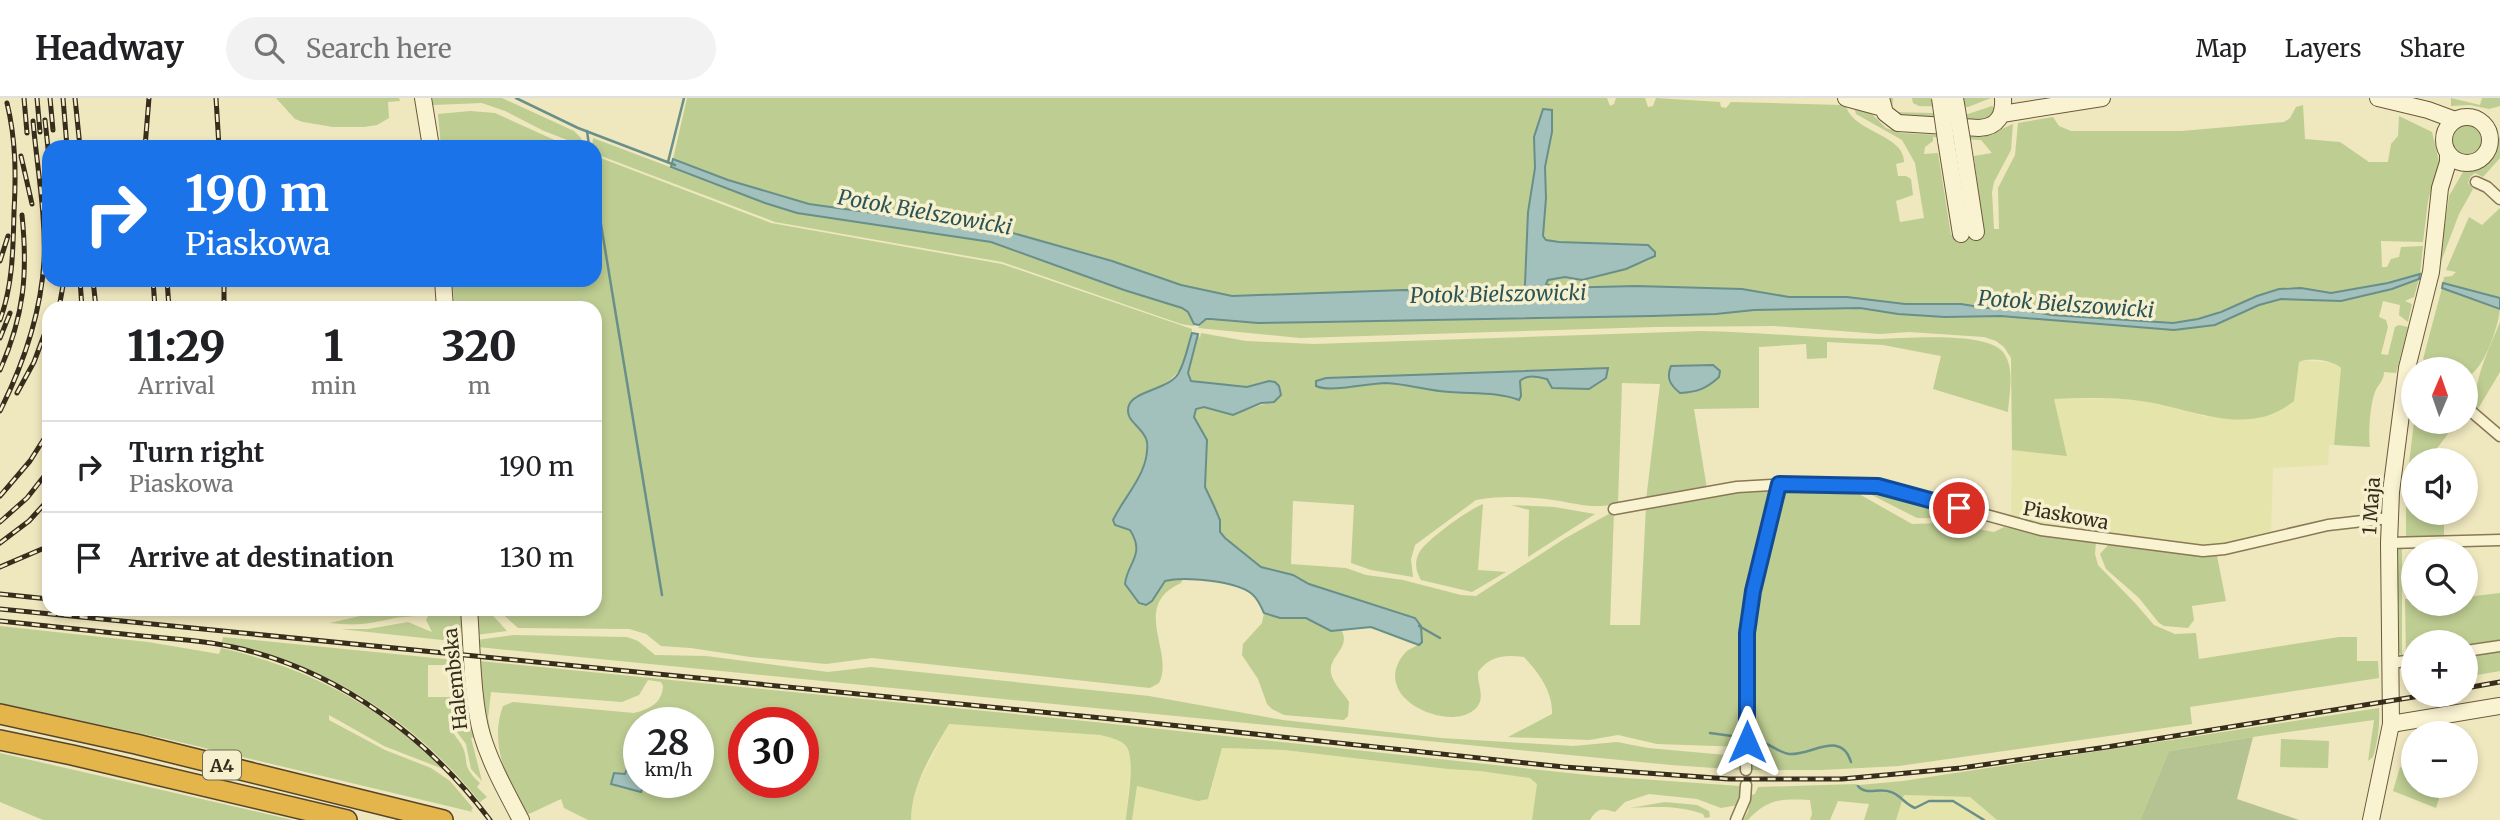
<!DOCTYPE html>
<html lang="en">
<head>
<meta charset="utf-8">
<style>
	body { margin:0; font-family:Merriweather,serif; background:#f2f2f2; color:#202124; height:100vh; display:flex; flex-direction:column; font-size:26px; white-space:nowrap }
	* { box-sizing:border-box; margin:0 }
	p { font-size:23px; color:#757577 }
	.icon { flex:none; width:38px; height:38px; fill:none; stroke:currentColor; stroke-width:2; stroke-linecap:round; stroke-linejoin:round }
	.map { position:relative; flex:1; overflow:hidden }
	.drawer { position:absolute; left:42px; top:203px; width:560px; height:315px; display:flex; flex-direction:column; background:#fff; border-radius:21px; box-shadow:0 4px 10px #0003 }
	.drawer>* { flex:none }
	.guide { position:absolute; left:42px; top:42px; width:560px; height:147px; border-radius:21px; box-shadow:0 4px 10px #0003; background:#1a73e8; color:#fff; overflow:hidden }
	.needle { width:46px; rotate:2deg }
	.buttons { position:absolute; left:2401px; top:259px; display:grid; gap:14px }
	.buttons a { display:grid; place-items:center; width:77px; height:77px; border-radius:50%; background:#fff; box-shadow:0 4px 10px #0003; font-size:35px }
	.speed { position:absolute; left:623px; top:609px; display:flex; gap:14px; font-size:35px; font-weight:700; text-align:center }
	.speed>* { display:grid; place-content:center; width:91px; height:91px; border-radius:50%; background:#fff; box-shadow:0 4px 10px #0003; line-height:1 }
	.speed small { font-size:18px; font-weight:400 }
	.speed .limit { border:10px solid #d22; background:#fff; color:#111 }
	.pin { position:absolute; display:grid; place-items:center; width:60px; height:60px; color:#fff; margin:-30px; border:4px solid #fff; border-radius:50%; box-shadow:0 2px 7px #0007 }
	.me { position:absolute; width:77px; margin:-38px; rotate:0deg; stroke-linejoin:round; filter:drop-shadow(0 0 5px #0008) }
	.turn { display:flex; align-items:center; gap:24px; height:147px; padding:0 28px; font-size:32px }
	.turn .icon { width:91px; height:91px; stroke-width:2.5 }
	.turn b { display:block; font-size:49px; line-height:60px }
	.eta { display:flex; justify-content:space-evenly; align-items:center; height:119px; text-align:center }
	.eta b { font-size:42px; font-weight:800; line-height:49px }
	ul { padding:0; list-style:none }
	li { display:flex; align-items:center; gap:21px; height:91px; padding:0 28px; border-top:2px solid #e0e0e0 }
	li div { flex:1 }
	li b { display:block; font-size:26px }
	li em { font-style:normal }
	header { display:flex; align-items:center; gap:42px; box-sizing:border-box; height:98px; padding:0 35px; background:#fff; border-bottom:2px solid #e0e0e0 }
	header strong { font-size:33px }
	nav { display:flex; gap:38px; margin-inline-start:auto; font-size:24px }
	.search { width:490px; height:63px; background:#f2f2f2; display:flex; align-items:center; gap:18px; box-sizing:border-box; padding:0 24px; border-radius:38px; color:#757577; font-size:26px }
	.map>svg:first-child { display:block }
	.farmland { fill:#e5e4ab }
	.green { fill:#becd92; fill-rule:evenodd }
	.cemetery { fill:#b5c292 }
	.water { fill:#a2c1bc; stroke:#698f8a; stroke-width:2 }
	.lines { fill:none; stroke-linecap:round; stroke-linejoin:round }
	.stream { stroke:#698f8a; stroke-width:2.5 }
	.street-casing { stroke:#887856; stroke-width:13 }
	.secondary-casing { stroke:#6a593a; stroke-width:18 }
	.highway-casing { stroke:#56452b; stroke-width:22 }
	.street { stroke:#faf3d2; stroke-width:10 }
	.secondary { stroke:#faf3d2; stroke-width:16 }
	.highway { stroke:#e3b54b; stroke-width:19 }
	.rail-casing { stroke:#372d1c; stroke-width:5 }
	.rail { stroke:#f6f0ce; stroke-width:2.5; stroke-dasharray:8; stroke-linecap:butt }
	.secondary-bridge-casing { stroke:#6a593a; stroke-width:18; stroke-linecap:butt }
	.secondary-bridge { stroke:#faf3d2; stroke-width:16 }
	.route-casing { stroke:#114b97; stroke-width:18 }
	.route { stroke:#1a73e8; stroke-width:12 }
	.labels { text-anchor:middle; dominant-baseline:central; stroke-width:7; stroke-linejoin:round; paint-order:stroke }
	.shield { fill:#f6f0ce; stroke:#706851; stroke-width:2 }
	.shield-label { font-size:18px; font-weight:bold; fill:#372d1c }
	.street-label { font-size:19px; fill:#372d1c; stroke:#f6f0ce }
	.water-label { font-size:21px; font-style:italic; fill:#2a5458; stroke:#f6f0ce }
</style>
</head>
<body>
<header>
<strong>Headway</strong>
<div class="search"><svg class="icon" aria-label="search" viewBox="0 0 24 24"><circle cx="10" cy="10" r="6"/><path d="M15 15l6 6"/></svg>Search here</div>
<nav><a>Map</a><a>Layers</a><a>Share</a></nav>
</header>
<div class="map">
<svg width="2500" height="722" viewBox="0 0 2500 722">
	<rect width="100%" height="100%" fill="#efe7be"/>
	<!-- farmland -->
	<g class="farmland">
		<path d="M2300,262L2333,265L2341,270L2334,347H2329L2328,367L2273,370L2271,435L2207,450L2041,429L2011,420L2012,352L2067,357L2053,301H2126L2159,306L2207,319L2254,320L2277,313Z"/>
		<path d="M949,626L1100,637L1118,642L1126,648L1131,660L1126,722H911V712L918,686Z"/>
		<path d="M1222,650L1284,652L1448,671L1480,672L1530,680L1537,685L1532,722H1132L1136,687L1198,703L1210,697Z"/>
		<path d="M1904,697L1970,699L1997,722H1896Z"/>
	</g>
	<!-- green -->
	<g class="green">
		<path d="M276,0H399L400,3L388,4L389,20L377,27L364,29H333L303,24L295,21Z"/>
		<path d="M432,0H502L574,33L581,40L583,48L544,33L505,13L482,5L433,7Z"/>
		<path d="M687,0H1607L1610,8L1614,6L1616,0H1645L1648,9L1653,8L1656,0L1720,4L1721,9L1726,10L1731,4L1841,7L1846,8C1853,34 1905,37 1904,64L1896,66L1898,78H1906L1911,81L1913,97L1896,103L1900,124L1924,120L1915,65L1902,42L1856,16L1854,9L1870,14L1886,30L1901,35L1983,39L2013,26L2011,52L1994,84L1992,94L1994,131H1999L1998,90L2015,57L2018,25L2053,19L2059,28L2071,33H2182L2284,24L2290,20L2296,9L2303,7L2305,41L2340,44L2369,64H2388L2391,46L2398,38L2399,18L2432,34L2439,63L2428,103L2423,144L2381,143L2382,169H2387L2391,161L2399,159L2401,149L2423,148L2420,176L2388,185L2331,195L2287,189L2257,198L2206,219L2173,225L2052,217L2011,210H1986L1961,206H1905L1847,199L1779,198L1742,191L1636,188L1556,190L1546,186L1548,182L1565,179L1582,182L1626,171L1650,162L1639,146L1559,144L1546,142L1543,138L1546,100L1545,69L1552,34V12L1534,53L1535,70L1528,114L1525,187L1521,193L1404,192L1233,198L1181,187L1112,163L988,128L931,123L809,106L728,82L673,61ZM1933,39L1951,41L1965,135L1951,137L1938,55L1924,56L1925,49L1933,43ZM1956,41L1981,42L1992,55L1974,58L1982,132Z"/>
		<path d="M1887,0H1893L1892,14L1968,16L1992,8L1997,12L1992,20L1980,25L1906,21C1893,19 1887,13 1887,0Z"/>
		<path d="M1912,0H1991L1968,9L1919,8L1913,5Z"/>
		<path d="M2451,0L2480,7L2482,0H2500V8L2489,11L2470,7L2451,8Z"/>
		<path d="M470,13L495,15L570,49H441L438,16Z"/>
		<path d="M2464,25L2477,28L2483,41L2479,51L2462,60L2454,54L2450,45L2454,31Z"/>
		<path d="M2500,38V60L2483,79L2475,75L2470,79L2468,85L2473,91L2459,116L2439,169L2449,98L2463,74L2490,58Z"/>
		<path d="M593,40L765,105L797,115L991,144L1124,192L1182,210L1188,214L1194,226L1193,228L1181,226L1002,164L775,124L601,58L595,54V49H592Z"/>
		<path d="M598,59L771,125L1002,166L1192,231C1186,275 1174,285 1135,299L1146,341V357L1139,380L1116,416L1122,428L1130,432C1140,447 1135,456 1131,471C1128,480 1134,497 1139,505L1159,493L1165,483L1183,480L1181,485C1130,508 1175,554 1159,585L1150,590L872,560L826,566L750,559L691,550L661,548L646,536L629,531L518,530L497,511H595V210H455L452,182H595V61Z"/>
		<path d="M2500,110V200L2443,185L2444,179L2452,178L2456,174L2446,172L2469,119L2482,127Z"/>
		<path d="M2419,181L2414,199L2405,203L2412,206L2408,224L2399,217L2400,207L2383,203L2379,219L2386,222L2388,229L2381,256L2388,257L2395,229L2399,227L2408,229L2396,275L2384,274C2384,283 2378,286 2375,294C2370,306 2368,337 2370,349L2334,347L2341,270C2332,262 2309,259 2299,264L2294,303C2248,341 2192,310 2141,303C2112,299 2083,300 2054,301L2067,358L2012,352L2011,260L2004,249L1996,243L1984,239L1909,234L1880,236L1774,228L1654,229L1300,240L1198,230L1206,221H1211L1258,225L1322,224L1652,218L1716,216L1754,212L1860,210L1898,216L1945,219L2001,218L2174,232L2215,227L2259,207L2281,201L2341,203L2392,191Z"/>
		<path d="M2442,190L2500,211C2498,230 2484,272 2466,280V271H2430L2429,265L2423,261Z"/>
		<path d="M2500,224V274L2476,314C2472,283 2489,252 2500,224Z"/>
		<path d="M1701,233C1761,234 1820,241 1879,241C1906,240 1982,234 2001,252C2016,266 2009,296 2008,314L1933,291L1941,258L1883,247L1827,244V260L1807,261L1806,246L1759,249V310L1694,311L1707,391L1646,402L1660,286L1622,285L1618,406C1589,411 1581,406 1553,402C1531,399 1498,397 1476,402L1415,447L1411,461L1413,479L1371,472L1351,465L1354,407L1293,403L1291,466L1346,470L1366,477L1403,482L1461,497L1476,498L1564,441L1614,413L1610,527H1640L1646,409C1687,404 1727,393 1768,392L1772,399L1745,504L1741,557L1744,649L1657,646L1618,637L1589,642L1508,639L1552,616C1553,594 1539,575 1524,559C1505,557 1491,557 1478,574C1477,585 1484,596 1479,606C1461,639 1366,604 1404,556C1409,550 1416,549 1422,544V533L1415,520L1309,486L1293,477L1261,469L1230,445L1220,434L1214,408L1205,389L1206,353L1194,319L1196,311C1209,307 1222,315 1236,315C1244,315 1260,305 1274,304L1281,297L1262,284L1247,289L1189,282L1188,275L1198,236L1200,240L1201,235L1246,243L1314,246ZM1608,271L1552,290L1548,282C1539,279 1527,276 1520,283L1519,302L1505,297L1447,294L1402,286L1369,285L1328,291L1316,288V283L1326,280Z"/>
		<path d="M2414,324H2457L2428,362H2413V415H2444V438L2406,440V391Z"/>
		<path d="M1806,389L1852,392L1912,426L1967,424L1978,431L1994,434L2004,429L2096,444L2095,456L2098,467L2135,505L2154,527L2175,536L2196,535L2199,561L2339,539H2357V563H2378L2379,580L2190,609L2192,626L1899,668L1822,672H1751L1750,537L1756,495L1781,399L1794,390Z"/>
		<path d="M1860,391L1878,393L1968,416L1970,421L1917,420Z"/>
		<path d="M1483,406L1478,472L1506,474L1472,494L1421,482C1416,474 1414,465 1419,455C1426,442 1468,412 1483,406Z"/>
		<path d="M1511,407L1554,409L1595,416L1528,459L1529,412Z"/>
		<path d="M2108,447H2120L2217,458L2226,503L2192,508L2194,522L2188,530L2164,528L2159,525L2139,500L2106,471L2100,456Z"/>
		<path d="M2397,448H2402V558L2399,554Z"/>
		<path d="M2500,495V547L2466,552V544H2413V559H2406L2405,501H2413V506H2466V499Z"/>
		<path d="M392,511H427C418,520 407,518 395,520C367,526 359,528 329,525Z"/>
		<path d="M432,511L458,512L461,517V541L445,531L443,534L461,544L340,531H368L408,524L432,534L426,522Z"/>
		<path d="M474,511H487L507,533L476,537Z"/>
		<path d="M1264,515C1281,522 1295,516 1309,522C1321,526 1328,533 1341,532C1352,549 1328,558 1331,575C1333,586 1344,595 1349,604L1348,618L1344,622L1284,617L1272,611L1267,606L1258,581L1242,557L1243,546L1262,525Z"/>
		<path d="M0,528L148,544L219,556L221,550C308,570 380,607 443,671L384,648L329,617V622L385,652L431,670L450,683L473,710L471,712L473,714L167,641L0,605Z"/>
		<path d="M514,537L627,539L638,543L655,557L706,558L828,574L871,569L1149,598L1283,622L1441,640L1573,648L1617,644L1648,650L1737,658L1742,662V672L1671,667L478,549L477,542Z"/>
		<path d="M223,539L465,563L469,614L474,639L471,640L482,683L471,671L466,646L457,634L459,613L458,599H464L463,567H428V599H453C458,612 451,620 453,632C454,638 458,641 461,646C471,664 459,666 480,685L477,689L487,699L480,704C411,619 330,568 222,544Z"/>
		<path d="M2500,549V573L2466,579V555Z"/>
		<path d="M479,563L1085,623L1597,678L1740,688L1738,707L1721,710L1697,701L1649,696L1625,704L1615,714C1601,710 1598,710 1590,722H1532L1537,686L1530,680L1480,673L1448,671L1284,652L1222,650L1208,701L1198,703L1137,688L1132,722H1126C1127,706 1136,660 1126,648C1120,641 1108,639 1100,637L949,626C932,655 911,688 911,722H588L564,710L561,701L529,716L522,713C507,680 489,645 503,608L513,604L634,615C650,611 662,605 663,588L661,584L648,582L639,597L622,604L491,594L488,620L493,645L485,619ZM639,625H698V684H639ZM744,625H803V684H744Z"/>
		<path d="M2379,610C2380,627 2378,643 2373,659L2368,663L2374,622L2253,639L2169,653L2140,722H1997L1970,699L1904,697L1902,702L1893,693L1864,692L1859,687L1903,683Z"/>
		<path d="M2281,641L2329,643L2328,670L2280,669Z"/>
		<path d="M0,655L293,722H43L0,704Z"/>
		<path d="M2400,669L2413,673V688H2443L2436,710L2393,693Z"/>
		<path d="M1857,686L1859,691C1878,698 1884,687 1902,703L1896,722H1864L1869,706L1838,703L1830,722H1810L1812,716L1810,702C1781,701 1768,700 1748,722H1743L1748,714L1751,697L1755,696L1758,689Z"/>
		<path d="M1665,704L1697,707L1709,713L1710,719L1705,720L1703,716C1676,707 1658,709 1630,710Z"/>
	</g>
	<!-- cemetery -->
	<path class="cemetery" d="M2253,639L2237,701L2299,722H2140L2169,653Z"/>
	<!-- water -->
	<g class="water">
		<path d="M1543,11L1552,12V34L1545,69L1546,100L1543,138L1546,142L1559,144L1648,147L1655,154V158L1626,171L1582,182L1565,179L1548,182L1546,186L1556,190L1636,188L1742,191L1789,199H1847L1905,206H1961L1986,210H2011L2052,217L2173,225L2198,221L2221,214L2257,198L2279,191L2301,190L2331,195L2388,185L2420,176L2419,181L2392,191L2341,203L2281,201L2259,207L2215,227L2174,232L2001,218L1945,219L1898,216L1860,210L1754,212L1716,216L1652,218L1322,224L1258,225L1211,221H1206L1199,227L1194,226L1188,214L1182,210L1124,192L991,144L797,115L765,105L671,69L673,61L728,82L809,106L931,123L988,128L1112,163L1181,187L1232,198L1404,192L1521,193L1525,186L1528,114L1535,70L1534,39Z"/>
		<path d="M2443,185L2500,200V211L2442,190Z"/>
		<path d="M1192,235L1198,236L1188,275L1191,283L1247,289L1269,283L1275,284L1279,288L1281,297L1274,304L1261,305L1233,317L1204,309L1196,311L1194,319L1207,342L1205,389L1214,408L1220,422V434L1225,440L1261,469L1293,477L1309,486L1415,520L1421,528L1422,544L1419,547L1371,529L1331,533L1306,520H1280L1264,515C1261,508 1258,501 1252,496C1237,483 1184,478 1165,483L1152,503L1146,507L1139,505L1125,486C1127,465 1146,457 1130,432L1115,427L1113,422C1125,397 1150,374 1147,344C1145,329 1123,324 1129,307C1134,293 1169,291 1178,276C1185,265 1188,247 1192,235Z"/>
		<path d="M1713,267L1720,273L1719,279C1706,291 1697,294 1680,295C1670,287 1666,280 1671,268Z"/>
		<path d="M1608,270L1606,280L1589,291L1552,290L1547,281C1538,279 1527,276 1520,283L1521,298L1519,302C1497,294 1474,296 1450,294C1428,293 1408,286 1386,285C1367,285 1331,295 1316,288V283L1326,280Z"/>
		<path d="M628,668L639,670V684H645L641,694L611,686L614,675L625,676Z"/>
	</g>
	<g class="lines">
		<!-- stream -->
		<g class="stream">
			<path d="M516,0L578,30L675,67"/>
			<path d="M587,33L589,47"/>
			<path d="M668,64L684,0"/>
			<path d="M595,90L662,497"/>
			<path d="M1419,528L1440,540"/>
			<path d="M1710,635L1732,638"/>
			<path d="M1754,641C1768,644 1779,655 1789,656C1811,658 1841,631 1851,664"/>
			<path d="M1858,688C1866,698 1879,689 1891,694C1900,697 1905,706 1915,710L1929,703H1953L1984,722"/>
		</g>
		<!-- street casing -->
		<g class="street-casing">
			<g id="street">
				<path d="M2476,84L2487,89L2500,101"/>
				<path d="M2466,309L2500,338"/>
				<path d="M1614,411L1737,389L1807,385L1853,386L1906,395L2041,432L2203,453L2225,451L2328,427L2389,420"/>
				<path d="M2389,445L2500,442"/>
				<path d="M2466,553L2500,548"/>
				<path d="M2391,565L2413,562"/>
				<path d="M1746,672L1747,535L1753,493L1779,386"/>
				<path d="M1736,722L1745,701L1746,687"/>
			</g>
		</g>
		<!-- secondary casing -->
		<g class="secondary-casing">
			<g id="secondary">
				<path d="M423,0L431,49"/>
				<path d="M1846,0L1883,10"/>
				<path d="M1881,0L1885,15L1898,25L1979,30C1998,29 2004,17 2003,0"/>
				<path d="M2378,0L2428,12L2455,22"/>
				<path d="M2002,16L2102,0"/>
				<circle cx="2467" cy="42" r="23"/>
				<path d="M1946,42L1961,136"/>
				<path d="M1962,42L1976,134"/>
				<path d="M443,182L445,210"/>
				<path d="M469,511C472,548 472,603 482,637C491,667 507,695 521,722"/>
				<path d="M2391,626L2500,608"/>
				<path d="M2371,722L2391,626L2389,445L2391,394L2407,270L2431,174L2440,90L2448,64V56"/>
			</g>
		</g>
		<!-- highway casing -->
		<g class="highway-casing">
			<g id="highway">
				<path d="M0,616L136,646L443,722"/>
				<path d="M0,642L72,657L347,722"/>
			</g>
		</g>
		<!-- street -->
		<use href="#street" class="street"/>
		<!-- secondary -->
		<use href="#secondary" class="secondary"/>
		<!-- highway -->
		<use href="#highway" class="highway"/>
		<!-- rail casing -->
		<g class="rail-casing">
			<g id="rail">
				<path d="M24,0L27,35"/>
				<path d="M37,0L40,34"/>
				<path d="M50,0L53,32"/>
				<path d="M63,0L67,49"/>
				<path d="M75,0L80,49"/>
				<path d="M216,0L219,49"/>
				<path d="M45,22L49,60"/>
				<path d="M145,49L149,0"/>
				<path d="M21,58L32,106"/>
				<path d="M0,163L8,138"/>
				<path d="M80,182L82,210"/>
				<path d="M93,182L96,210"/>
				<path d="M153,182L155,210"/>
				<path d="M167,182L169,210"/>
				<path d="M59,210L64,182"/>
				<path d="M224,210V182"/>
				<path d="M0,222C13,187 13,151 14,114C16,77 16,42 7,5"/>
				<path d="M0,240L10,215"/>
				<path d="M0,272C24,218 28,176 22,117"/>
				<path d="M17,295L34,264L49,224"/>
				<path d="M0,313C23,267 41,215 44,163C46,117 37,69 33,23"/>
				<path d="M0,398L30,363L49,333"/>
				<path d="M0,424L27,400L49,372"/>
				<path d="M0,445L29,423L49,401"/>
				<path d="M0,469L49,448"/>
				<path d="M0,496L49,501"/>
				<path d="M0,511L1142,624L1564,669L1729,681H1842L1961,670L2107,649L2426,597"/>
				<path d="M0,523C47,528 95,533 142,538C176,541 210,543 242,551C343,576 428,640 490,722"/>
				<path d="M2466,590L2500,584"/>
			</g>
		</g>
		<!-- rail -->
		<use href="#rail" class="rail"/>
		<!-- secondary-bridge casing -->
		<g class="secondary-bridge-casing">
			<g id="secondary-bridge">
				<path d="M1940,0L1946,42"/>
				<path d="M1955,0L1962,42"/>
			</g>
		</g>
		<!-- secondary-bridge -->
		<use href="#secondary-bridge" class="secondary-bridge"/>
	</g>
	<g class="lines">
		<!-- route casing -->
		<g class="route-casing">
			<path id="route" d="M1747,644V535L1753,493L1779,386L1878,388L1959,410"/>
		</g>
		<!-- route -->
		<use href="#route" class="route"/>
	</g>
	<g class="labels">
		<!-- shield labels -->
		<rect class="shield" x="203" y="652.5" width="38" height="29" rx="5"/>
		<g class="shield-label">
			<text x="222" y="667">A4</text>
		</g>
		<!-- street labels -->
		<g class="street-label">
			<text transform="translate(2371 408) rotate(-86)">1 Maja</text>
			<text transform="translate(2066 417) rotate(10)">Piaskowa</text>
			<text transform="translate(455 581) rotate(-96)">Halembska</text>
		</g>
		<!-- water labels -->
		<g class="water-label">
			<text transform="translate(925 114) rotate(10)">Potok Bielszowicki</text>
			<text transform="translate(1498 196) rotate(-1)">Potok Bielszowicki</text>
			<text transform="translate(2066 206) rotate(4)">Potok Bielszowicki</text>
		</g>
	</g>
</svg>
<div class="buttons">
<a><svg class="needle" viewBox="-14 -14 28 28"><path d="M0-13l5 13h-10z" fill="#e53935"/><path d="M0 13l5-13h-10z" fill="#757577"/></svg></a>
<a><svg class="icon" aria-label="sound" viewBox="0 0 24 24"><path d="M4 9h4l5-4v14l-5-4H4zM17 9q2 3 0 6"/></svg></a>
<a><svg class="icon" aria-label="search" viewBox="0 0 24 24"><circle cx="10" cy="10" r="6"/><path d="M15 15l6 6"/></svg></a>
<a>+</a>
<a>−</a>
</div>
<div class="speed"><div>28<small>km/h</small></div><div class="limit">30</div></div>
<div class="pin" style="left:1959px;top:410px;background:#d93025"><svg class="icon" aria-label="arrive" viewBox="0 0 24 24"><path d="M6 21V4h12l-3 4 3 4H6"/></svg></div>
<svg class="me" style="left:1747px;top:644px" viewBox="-20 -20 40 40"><path d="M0-17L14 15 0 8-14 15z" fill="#1a73e8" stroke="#fff" stroke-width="4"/></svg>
<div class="guide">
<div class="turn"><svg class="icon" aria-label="right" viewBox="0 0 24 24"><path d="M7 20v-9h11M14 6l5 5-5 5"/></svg><div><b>190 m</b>Piaskowa</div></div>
</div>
<section class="drawer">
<div class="eta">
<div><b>11:29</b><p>Arrival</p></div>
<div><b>1</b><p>min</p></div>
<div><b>320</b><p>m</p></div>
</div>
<ul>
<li><svg class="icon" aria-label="right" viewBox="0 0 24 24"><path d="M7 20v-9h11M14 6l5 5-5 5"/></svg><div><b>Turn right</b><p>Piaskowa</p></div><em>190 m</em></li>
<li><svg class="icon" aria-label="arrive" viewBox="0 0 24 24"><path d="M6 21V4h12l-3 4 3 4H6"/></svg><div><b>Arrive at destination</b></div><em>130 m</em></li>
</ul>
</section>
</div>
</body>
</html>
